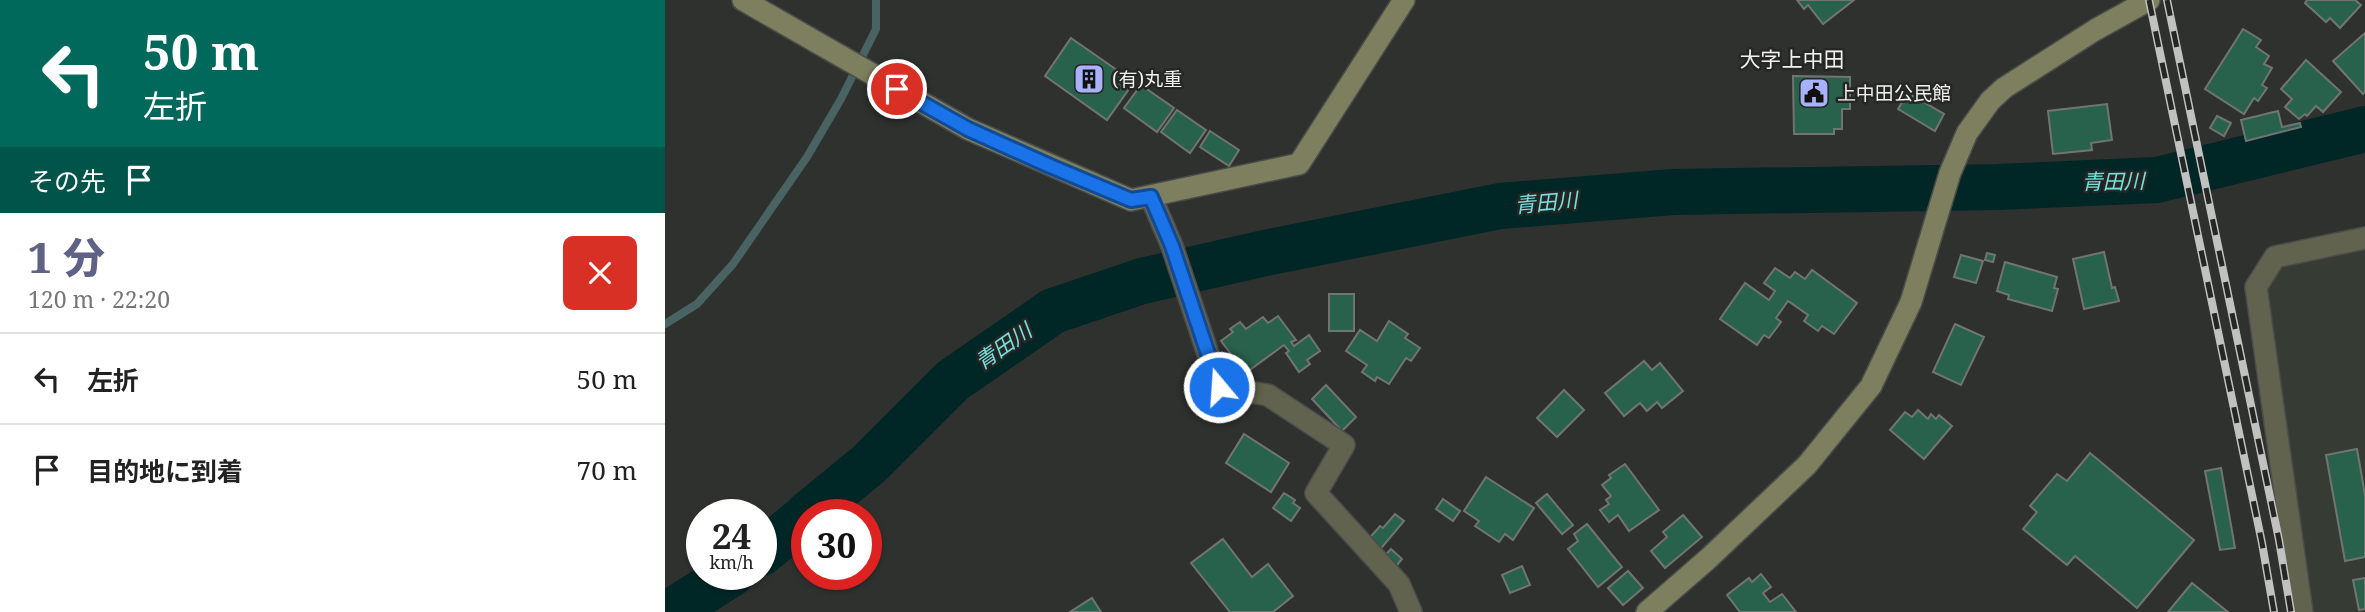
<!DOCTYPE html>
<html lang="ja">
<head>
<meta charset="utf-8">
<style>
	body { margin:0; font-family:"Noto Serif","Noto Sans JP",serif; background:#f6f6f6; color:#222; height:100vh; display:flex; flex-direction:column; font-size:26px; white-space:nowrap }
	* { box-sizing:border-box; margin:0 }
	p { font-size:23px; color:#767676 }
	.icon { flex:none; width:38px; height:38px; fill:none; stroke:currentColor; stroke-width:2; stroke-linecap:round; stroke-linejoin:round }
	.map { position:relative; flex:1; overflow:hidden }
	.drawer { display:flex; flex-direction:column; background:#fff; width:665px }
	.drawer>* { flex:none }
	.guide { background:#00695c; color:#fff; overflow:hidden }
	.speed { position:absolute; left:21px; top:499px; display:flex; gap:14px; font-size:35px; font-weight:700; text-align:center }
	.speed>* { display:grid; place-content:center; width:91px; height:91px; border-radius:50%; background:#fff; box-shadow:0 2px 5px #0004; line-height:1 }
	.speed small { font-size:18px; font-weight:400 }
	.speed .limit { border:10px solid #d22; background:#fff; color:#111 }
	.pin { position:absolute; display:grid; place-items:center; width:60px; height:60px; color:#fff; margin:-30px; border:4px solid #fff; border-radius:50%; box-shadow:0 2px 7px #0007 }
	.me { position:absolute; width:77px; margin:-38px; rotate:342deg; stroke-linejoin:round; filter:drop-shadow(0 0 5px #0008) }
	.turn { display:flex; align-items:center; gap:24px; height:147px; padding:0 28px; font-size:32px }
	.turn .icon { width:91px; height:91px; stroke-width:2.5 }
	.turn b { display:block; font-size:49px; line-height:60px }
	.then { display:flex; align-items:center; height:66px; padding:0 28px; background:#0003; gap:14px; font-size:26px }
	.round { display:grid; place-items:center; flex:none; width:74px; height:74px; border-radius:10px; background:#f6f6f6 }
	.head { display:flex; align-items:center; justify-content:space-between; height:119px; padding:0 28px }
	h1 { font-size:42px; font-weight:800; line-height:52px; color:#5e6284 }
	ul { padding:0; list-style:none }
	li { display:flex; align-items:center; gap:21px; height:91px; padding:0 28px; border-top:2px solid #e0e0e0 }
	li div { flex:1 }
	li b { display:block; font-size:26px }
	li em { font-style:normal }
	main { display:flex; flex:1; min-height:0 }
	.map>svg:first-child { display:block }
	.built { fill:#363c34 }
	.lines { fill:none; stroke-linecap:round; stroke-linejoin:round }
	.stream { stroke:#486362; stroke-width:8 }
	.river { stroke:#002626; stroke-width:46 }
	.building { fill:#28624d; stroke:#717473; stroke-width:2 }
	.street-casing { stroke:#4a4c4a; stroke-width:24 }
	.secondary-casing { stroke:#4a4c4a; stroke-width:24 }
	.street { stroke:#62634e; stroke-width:21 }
	.secondary { stroke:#7d7f5e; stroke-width:21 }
	.rail-casing { stroke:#c0c1c0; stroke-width:8 }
	.rail { stroke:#262725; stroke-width:5; stroke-dasharray:16; stroke-linecap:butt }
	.route-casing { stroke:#114b97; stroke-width:18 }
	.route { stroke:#1a73e8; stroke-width:12 }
	.labels { text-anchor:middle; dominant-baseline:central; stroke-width:5; stroke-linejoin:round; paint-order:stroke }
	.poi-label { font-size:19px; fill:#eff0ef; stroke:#262725; text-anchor:start }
	.neighbourhood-label { font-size:21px; fill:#eff0ef; stroke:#262725 }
	.water-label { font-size:21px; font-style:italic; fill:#75e1e0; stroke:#262725 }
</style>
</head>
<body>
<main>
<section class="drawer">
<div class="guide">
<div class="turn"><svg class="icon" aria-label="left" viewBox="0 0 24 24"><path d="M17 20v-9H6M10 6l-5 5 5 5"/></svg><div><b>50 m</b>左折</div></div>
<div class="then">その先<svg class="icon" aria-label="arrive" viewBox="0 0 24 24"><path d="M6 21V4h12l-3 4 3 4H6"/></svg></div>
</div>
<div class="head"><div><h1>1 分</h1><p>120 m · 22:20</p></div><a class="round" style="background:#d93025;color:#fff"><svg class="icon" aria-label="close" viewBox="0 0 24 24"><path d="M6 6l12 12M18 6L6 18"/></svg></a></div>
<ul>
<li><svg class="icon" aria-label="left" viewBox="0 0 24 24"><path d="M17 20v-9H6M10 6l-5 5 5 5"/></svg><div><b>左折</b></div><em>50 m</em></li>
<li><svg class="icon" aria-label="arrive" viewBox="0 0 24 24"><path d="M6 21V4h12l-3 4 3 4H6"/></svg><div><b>目的地に到着</b></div><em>70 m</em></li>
</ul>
</section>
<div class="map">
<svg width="1700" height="612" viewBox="0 0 1700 612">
	<rect width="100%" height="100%" fill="#2f312f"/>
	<!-- built -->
	<path class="built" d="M1700,248V612H1647L1600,289L1613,266Z"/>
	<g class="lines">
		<!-- stream -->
		<path class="stream" d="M0,324L32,304L68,264L142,157L176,99L211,29V0"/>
		<!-- river -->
		<g class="river">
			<path d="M143,514L204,464L287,381L388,311L477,281L600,253L835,206L1008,192L1333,187L1492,180L1700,129"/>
			<path d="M96,553L142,516"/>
			<path d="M6,612L66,574"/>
		</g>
	</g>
	<!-- building -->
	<g class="building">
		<path d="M1132,0H1189L1158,24L1143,5L1139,9Z"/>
		<path d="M1642,0H1690L1696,5L1675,28L1665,18L1661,22L1640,3Z"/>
		<path d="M1578,29L1596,40L1591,47L1604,56L1599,64L1607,68L1597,85L1602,88L1593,101L1589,98L1579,114L1540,89Z"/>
		<path d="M1700,33V92L1698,94L1668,61Z"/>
		<path d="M406,38L469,82L442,120L380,76Z"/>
		<path d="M1641,60L1676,92L1658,112L1651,106L1642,116L1640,114L1634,119L1620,107L1627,99L1616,89Z"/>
		<path d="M1128,76L1185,77V109H1177V129H1169V134H1129Z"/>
		<path d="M476,85L509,108L492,132L459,108Z"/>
		<path d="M1243,93L1279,114L1270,131L1233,109Z"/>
		<path d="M1442,104L1447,140L1426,143L1427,150L1388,154L1383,111Z"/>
		<path d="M512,110L541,130L525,153L496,132Z"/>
		<path d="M1613,111L1617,127L1635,123L1636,127L1581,141L1576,120Z"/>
		<path d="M1552,116L1566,123L1559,136L1545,128Z"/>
		<path d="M545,131L574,150L564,166L535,147Z"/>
		<path d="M1439,252L1447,288L1450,287L1454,301L1419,309L1408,259Z"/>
		<path d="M1322,253L1330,255L1328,262L1320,260Z"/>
		<path d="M1296,255L1318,261L1311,283L1289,277Z"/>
		<path d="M1340,262L1392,277L1389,288L1393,289L1387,311L1343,299L1344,295L1332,291Z"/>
		<path d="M1110,268L1125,278L1130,272L1140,279L1147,270L1192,303L1169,334L1157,326L1153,331L1139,321L1143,315L1123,301L1111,318L1116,322L1104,338L1099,335L1092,345L1055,319L1080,283L1104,300L1110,291L1099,283Z"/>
		<rect x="664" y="294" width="25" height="37"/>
		<path d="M613,316L631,340L626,342L629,346L644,335L655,351L642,360L645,364L634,372L621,353L624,351L619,345L582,372L577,364L575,366L556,341L568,332L565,329L575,322L581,329L598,317L603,323Z"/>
		<path d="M724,321L743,334L740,338L755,348L746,361L741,358L724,384L712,377L710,381L697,372L702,365L681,351L695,330L712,341Z"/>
		<path d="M1290,324L1319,337L1296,385L1268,372Z"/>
		<path d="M979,361L987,370L995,363L1018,391L997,408L992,402L982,411L975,403L959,416L940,393Z"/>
		<path d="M661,385L691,417L677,431L647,399Z"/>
		<path d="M899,390L919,410L892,437L872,418Z"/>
		<path d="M1253,410L1263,419L1266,414L1271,419L1274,415L1287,426L1259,459L1225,430L1240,412L1247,417Z"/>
		<path d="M579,434L624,463L606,492L561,463Z"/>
		<path d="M1692,449L1700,495V557L1680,561L1661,455Z"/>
		<path d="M1425,453L1529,540L1472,608L1410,556L1402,565L1358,529L1372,512L1365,506L1392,474L1402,481Z"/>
		<path d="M960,464L994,510L964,531L953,515L944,522L935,510L944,504L941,500L946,496L937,485L946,478L944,475Z"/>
		<path d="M1556,468L1570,548L1555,550L1540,471Z"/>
		<path d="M821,477L869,508L848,540L840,534L834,542L810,526L814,521L799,511Z"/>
		<path d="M619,493L630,500L628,503L635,508L626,521L608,508Z"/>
		<path d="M882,494L908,525L897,534L871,503Z"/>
		<path d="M778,499L795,511L788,521L771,509Z"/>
		<path d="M730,514L739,521L713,552L701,542L715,526L718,528Z"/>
		<path d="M1018,515L1037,537L1000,568L986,551L1002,537L998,532Z"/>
		<path d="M922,524L957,567L933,587L903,549L913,541L909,534Z"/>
		<path d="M558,539L587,577L603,564L628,596L608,612H565L526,563Z"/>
		<path d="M726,549L737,559L727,571L715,561Z"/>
		<path d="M857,566L865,585L845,593L837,575Z"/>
		<path d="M963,571L978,588L958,605L943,588Z"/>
		<path d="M1096,574L1106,587L1098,593L1105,602L1117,594L1131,612H1075L1062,595L1084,578L1087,582Z"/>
		<path d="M1700,578V609L1694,610L1688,580Z"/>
		<path d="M1527,583L1563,612H1503Z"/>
		<path d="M427,598L436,612H405Z"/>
	</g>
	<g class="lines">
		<!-- street casing -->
		<g class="street-casing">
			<g id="street">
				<path d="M486,197L507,246L554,387L603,395L679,445L651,493L734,584L746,612"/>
				<path d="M1637,612L1591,287L1610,257L1700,238"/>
			</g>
		</g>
		<!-- secondary casing -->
		<g class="secondary-casing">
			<g id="secondary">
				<path d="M78,0L303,129L466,200L634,164L739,0"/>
				<path d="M982,612L1044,558L1142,465L1206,386L1246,302L1285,173L1302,133L1325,101L1339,88L1430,30L1484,0"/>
			</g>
		</g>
		<!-- street -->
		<use href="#street" class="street"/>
		<!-- secondary -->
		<use href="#secondary" class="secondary"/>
		<!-- rail casing -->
		<g class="rail-casing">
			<g id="rail">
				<path d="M1484,0L1597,543L1609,612"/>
				<path d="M1502,0L1614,540L1626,612"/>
			</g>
		</g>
		<!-- rail -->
		<use href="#rail" class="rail"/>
	</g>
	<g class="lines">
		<!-- route casing -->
		<g class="route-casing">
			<path id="route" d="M232,89L303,129L385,166L466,200L486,197L507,246L554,387"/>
		</g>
		<!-- route -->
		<use href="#route" class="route"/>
	</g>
	<!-- icons -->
	<defs>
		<g id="building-square" transform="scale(1.575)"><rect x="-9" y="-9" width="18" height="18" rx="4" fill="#a7b1fc" stroke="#262725"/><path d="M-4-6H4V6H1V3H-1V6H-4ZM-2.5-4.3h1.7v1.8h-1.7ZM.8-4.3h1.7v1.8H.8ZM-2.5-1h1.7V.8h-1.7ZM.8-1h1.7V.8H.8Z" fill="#111"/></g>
		<g id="civic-square" transform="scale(1.575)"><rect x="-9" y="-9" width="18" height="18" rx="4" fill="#a7b1fc" stroke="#262725"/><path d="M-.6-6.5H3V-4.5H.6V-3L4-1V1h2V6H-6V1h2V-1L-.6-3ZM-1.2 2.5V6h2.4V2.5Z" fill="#111"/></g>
	</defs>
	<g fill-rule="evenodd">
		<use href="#building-square" x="424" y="79"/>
		<use href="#civic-square" x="1149" y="93"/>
	</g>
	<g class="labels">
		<!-- poi labels -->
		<g class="poi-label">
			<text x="447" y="79">(有)丸重</text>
			<text x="1172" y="93">上中田公民館</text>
		</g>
		<!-- neighbourhood labels -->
		<g class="neighbourhood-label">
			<text x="1127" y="59">大字上中田</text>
		</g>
		<!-- water labels -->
		<g class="water-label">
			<text transform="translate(1448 181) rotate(-1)">青田川</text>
			<text transform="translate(881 202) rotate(-5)">青田川</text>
			<text transform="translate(338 346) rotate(-35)">青田川</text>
		</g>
	</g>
</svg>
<div class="speed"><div>24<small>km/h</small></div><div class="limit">30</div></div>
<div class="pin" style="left:232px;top:89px;background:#d93025"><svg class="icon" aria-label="arrive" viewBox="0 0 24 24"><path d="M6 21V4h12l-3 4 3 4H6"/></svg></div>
<svg class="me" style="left:554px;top:387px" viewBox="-20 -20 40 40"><circle r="17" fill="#1a73e8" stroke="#fff" stroke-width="3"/><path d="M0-11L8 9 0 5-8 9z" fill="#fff"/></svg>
</div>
</main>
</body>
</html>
